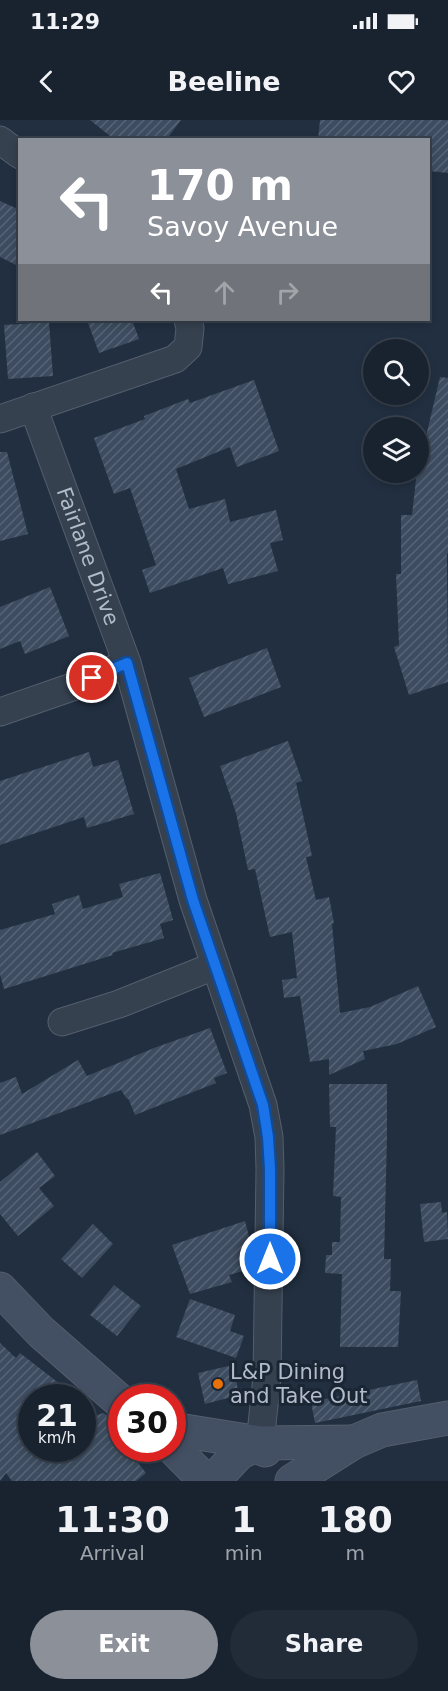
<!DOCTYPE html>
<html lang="en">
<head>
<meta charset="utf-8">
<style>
	body { margin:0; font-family:"DejaVu Sans",sans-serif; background:#222b38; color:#f1f3f6; height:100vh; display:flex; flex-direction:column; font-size:22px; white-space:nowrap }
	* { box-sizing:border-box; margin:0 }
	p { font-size:20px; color:#9fa4ab }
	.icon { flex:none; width:33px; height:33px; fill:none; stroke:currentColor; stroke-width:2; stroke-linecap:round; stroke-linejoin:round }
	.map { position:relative; height:1361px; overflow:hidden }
	.sheet { display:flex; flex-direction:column; background:#192330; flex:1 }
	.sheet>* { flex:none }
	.top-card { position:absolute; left:18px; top:18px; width:412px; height:183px; border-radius:0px; box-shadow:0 3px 9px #0003,0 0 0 2px #37404c; background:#8c9099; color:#fff; overflow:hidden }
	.controls { position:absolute; left:363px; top:219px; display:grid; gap:12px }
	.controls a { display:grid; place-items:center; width:66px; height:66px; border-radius:50%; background:#192330; box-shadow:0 3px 9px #0003,0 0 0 2px #37404c; font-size:30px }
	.speed { position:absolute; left:18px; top:1264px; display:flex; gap:12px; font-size:30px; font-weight:700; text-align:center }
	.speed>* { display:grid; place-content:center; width:78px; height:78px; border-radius:50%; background:#192330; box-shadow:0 3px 9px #0003,0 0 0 2px #37404c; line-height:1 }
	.speed small { font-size:15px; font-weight:400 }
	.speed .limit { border:9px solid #d22; background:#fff; color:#111 }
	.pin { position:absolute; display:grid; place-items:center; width:51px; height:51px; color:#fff; margin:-26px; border:3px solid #fff; border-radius:50%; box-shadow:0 2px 6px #0007 }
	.me { position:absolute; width:66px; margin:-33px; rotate:0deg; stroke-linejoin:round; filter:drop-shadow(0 0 4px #0008) }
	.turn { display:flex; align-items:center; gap:21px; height:126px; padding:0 30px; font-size:27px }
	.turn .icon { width:78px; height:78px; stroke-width:2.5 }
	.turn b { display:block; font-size:42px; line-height:51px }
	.lanes { display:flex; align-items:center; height:57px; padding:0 30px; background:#0003; justify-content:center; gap:30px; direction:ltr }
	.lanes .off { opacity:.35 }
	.eta { display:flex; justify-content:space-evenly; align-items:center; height:102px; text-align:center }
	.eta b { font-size:36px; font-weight:700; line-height:42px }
	.button { display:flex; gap:12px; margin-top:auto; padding:12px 30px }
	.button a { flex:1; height:69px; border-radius:36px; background:#8c9099; color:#fff; font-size:24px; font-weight:700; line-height:69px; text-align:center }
	.button a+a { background:#222b38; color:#f1f3f6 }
	.status { display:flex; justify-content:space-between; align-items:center; height:42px; padding:0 30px; background:#192330; direction:ltr }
	.status svg { height:16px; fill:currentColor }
	header { display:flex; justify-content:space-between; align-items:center; height:78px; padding:0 30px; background:#192330; font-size:27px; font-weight:700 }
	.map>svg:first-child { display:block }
	.building { fill:url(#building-hatch) }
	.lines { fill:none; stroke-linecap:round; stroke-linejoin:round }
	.minor-casing { stroke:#545e6d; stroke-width:29 }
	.secondary-casing { stroke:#545e6d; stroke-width:35 }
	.minor { stroke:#36414f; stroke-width:27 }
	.secondary { stroke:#434f63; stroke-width:33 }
	.route-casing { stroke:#114b97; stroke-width:15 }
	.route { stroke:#1a73e8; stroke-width:10 }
	.food-dot { fill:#e8710a; stroke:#1b2634; stroke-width:2 }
	.labels { text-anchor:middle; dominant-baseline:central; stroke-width:6; stroke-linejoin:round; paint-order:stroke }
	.street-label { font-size:21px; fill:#b2bbcb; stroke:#1b2634 }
	.poi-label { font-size:21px; fill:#b2bbcb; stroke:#1b2634; text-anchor:start }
</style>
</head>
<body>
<div class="status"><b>11:29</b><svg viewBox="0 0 49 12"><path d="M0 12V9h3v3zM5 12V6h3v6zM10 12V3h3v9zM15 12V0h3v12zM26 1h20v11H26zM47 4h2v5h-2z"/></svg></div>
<header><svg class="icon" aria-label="back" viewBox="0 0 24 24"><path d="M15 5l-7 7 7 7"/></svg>Beeline<svg class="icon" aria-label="heart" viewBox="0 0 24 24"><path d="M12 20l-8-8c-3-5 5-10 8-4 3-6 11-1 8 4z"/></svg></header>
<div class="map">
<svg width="448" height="1361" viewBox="0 0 448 1361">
	<defs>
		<pattern id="building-hatch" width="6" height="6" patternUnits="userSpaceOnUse" patternTransform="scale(1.5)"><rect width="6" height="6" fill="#3d4c60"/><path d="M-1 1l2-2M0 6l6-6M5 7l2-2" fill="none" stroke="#576475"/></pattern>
	</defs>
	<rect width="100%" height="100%" fill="#212f40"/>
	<!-- building -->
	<g class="building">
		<path d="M90,0H181L166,20H115Z"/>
		<path d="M320,0H448V53L429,51V20H318Z"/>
		<path d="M0,81L20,90V147L0,137Z"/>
		<path d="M87,200H132L139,219L99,233Z"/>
		<path d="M49,202L53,256L8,259L4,205Z"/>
		<path d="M440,257L448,258V433L447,434L448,562L409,575L394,527L399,525L396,454H401V395H412L418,342H420Z"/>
		<path d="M254,260L279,331L237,347L230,327L176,349L189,389L225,379L230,402L276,390L283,420L270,423L278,451L228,464L223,448L150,473L142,450L156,445L130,368L114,374L94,318L145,299L144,296L188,279L190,283Z"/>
		<path d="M0,332H7L28,414L0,421Z"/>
		<path d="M50,467L69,516L25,534L20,521L0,529V487Z"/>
		<path d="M267,528L281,567L204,597L189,558Z"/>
		<path d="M288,621L302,661L296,663L312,736L306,737L316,780L329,777L334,803L332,804L340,893L370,887L418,866L436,907L397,924L363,931L365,939L329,955V939L310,942L300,876L284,878L282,860L297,858L292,812L270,817L255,749L248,750L236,693L220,646Z"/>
		<path d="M89,632L93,647L118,640L134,694L87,708L84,697L0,725V661Z"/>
		<path d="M160,753L173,800L160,804L164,818L112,833L113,835L4,869L0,854V810L55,794L52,784L79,775L83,789L123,777L119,764Z"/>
		<path d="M210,908L227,953L214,958L216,963L135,995L128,978L127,979L121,970L0,1015V963L16,957L22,974L78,940L87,956L154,928Z"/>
		<path d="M329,964H387V1016L384,1139H391L390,1171H401L398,1227H340L342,1154L325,1153L326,1135H332V1122H340L341,1077L333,1076L336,1007H330Z"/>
		<path d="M37,1032L55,1056L39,1068L54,1086L18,1116L0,1094V1062Z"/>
		<path d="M441,1082L442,1093L447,1092L448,1119L424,1122L420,1084Z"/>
		<path d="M245,1101L253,1132V1148L229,1155L232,1162L190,1174L172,1125Z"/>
		<path d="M93,1104L113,1124L82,1158L61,1139Z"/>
		<path d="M114,1165L141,1186L117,1216L90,1195Z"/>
		<path d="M190,1179L235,1195L230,1211L244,1216L236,1238L176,1217Z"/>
		<path d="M0,1223L16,1238L20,1233L78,1278H32V1329H82V1301L103,1293L118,1301L122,1302V1329H127L146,1353L136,1361H12L6,1353L0,1361Z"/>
		<path d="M233,1245L239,1275L205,1284L198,1253Z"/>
		<path d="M417,1260L421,1281L315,1303L311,1282Z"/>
	</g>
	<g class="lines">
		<!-- minor casing -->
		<g class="minor-casing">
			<g id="minor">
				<path d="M0,20L20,35"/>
				<path id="s1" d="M33,287L127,543L193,780L263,985L269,1017L270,1049L267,1257L260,1323"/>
				<path d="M0,299L175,239L188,227L190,208L188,200"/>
				<path d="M0,592L75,566L127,543"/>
				<path d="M62,902L119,884L214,846"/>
			</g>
		</g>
		<!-- secondary casing -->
		<g class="secondary-casing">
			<g id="secondary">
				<path d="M0,1169L41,1212L122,1283"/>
				<path d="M172,1309L260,1323L354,1322"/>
				<path d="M172,1327L206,1361"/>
				<path d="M213,1361L239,1333L260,1323L265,1330"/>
				<path d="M292,1361L354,1322L382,1310L448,1298"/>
			</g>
		</g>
		<!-- minor -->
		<use href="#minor" class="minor"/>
		<!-- secondary -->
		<use href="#secondary" class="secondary"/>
	</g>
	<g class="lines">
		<!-- route casing -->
		<g class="route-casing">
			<path id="route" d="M92,558L127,543L193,780L263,985L268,1017L270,1049V1139"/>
		</g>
		<!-- route -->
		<use href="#route" class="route"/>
	</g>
	<!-- markers -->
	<circle class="food-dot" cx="218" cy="1264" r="6"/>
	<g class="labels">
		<!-- street labels -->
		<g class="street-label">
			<text stroke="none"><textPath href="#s1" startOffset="159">Fairlane Drive</textPath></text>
		</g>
		<!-- poi labels -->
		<g class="poi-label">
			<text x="230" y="1252">L&amp;P Dining<tspan x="230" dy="24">and Take Out</tspan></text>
		</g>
	</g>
</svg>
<div class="controls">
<a><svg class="icon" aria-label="search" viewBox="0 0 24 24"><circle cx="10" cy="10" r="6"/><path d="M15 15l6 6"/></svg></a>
<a><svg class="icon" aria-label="layers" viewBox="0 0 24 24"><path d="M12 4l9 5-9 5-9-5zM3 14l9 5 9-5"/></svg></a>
</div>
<div class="speed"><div>21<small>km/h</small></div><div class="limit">30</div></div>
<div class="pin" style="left:92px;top:558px;background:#d93025"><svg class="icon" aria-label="arrive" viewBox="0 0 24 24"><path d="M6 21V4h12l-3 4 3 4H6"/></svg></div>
<svg class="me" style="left:270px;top:1139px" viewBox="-20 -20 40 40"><circle r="17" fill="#1a73e8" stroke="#fff" stroke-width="3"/><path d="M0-11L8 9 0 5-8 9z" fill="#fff"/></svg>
<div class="top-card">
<div class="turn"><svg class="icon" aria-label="left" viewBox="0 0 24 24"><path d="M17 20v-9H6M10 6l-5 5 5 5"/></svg><div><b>170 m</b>Savoy Avenue</div></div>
<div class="lanes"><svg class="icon" aria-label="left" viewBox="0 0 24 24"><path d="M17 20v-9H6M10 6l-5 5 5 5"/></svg><svg class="icon off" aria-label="ahead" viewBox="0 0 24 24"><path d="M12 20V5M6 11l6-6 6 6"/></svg><svg class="icon off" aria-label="right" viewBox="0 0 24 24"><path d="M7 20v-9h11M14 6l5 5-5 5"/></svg></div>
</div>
</div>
<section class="sheet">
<div class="eta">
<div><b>11:30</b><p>Arrival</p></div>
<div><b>1</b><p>min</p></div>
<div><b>180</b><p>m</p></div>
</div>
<div class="button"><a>Exit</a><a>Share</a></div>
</section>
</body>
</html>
